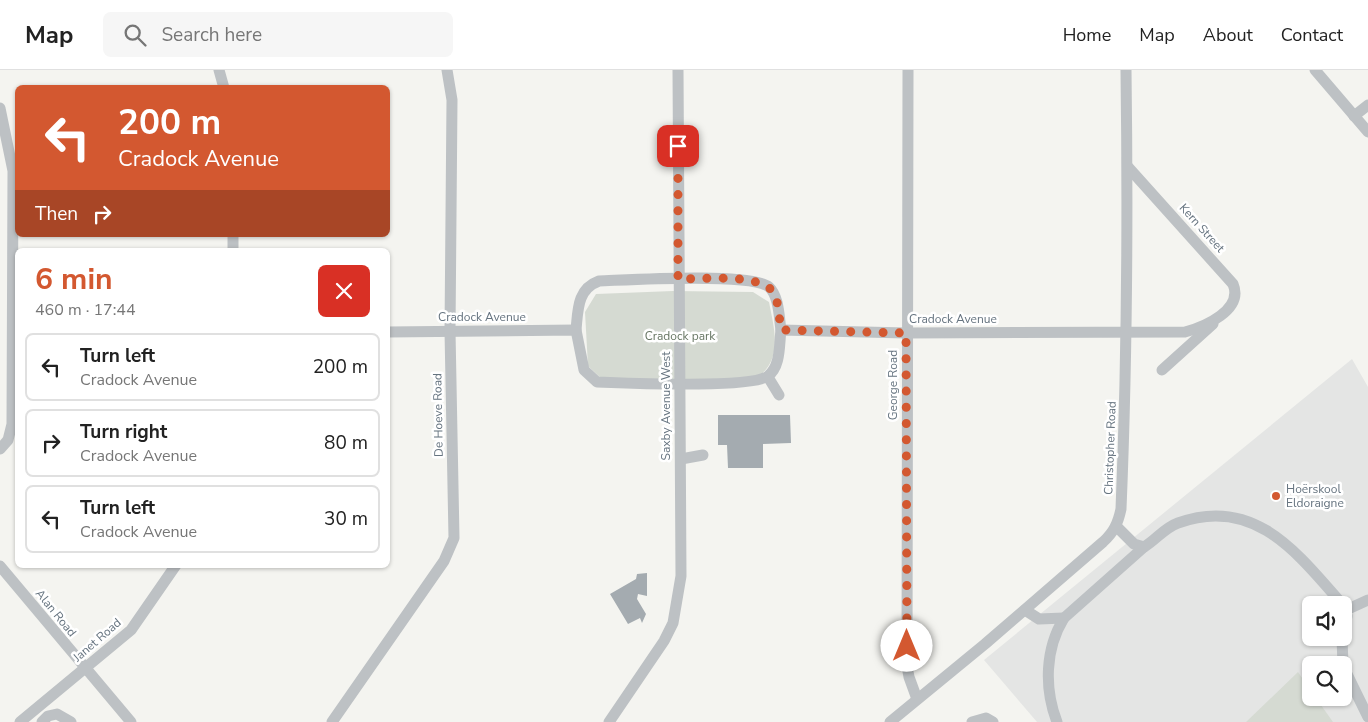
<!DOCTYPE html>
<html lang="en">
<head>
<meta charset="utf-8">
<style>
	body { margin:0; font-family:"Nunito Sans",sans-serif; background:#f6f6f6; color:#222; height:100vh; display:flex; flex-direction:column; font-size:19px; white-space:nowrap }
	* { box-sizing:border-box; margin:0 }
	p { font-size:16px; color:#767676 }
	.icon { flex:none; width:28px; height:28px; fill:none; stroke:currentColor; stroke-width:2; stroke-linecap:round; stroke-linejoin:round }
	.map { position:relative; flex:1; overflow:hidden }
	.panel { position:absolute; left:15px; top:178px; width:375px; height:320px; display:flex; flex-direction:column; background:#fff; border-radius:8px; box-shadow:0 1px 4px #0004 }
	.panel>* { flex:none }
	.top-card { position:absolute; left:15px; top:15px; width:375px; height:152px; border-radius:8px; box-shadow:0 1px 4px #0004; background:#d35830; color:#fff; overflow:hidden }
	.buttons { position:absolute; left:1302px; top:526px; display:grid; gap:10px }
	.buttons a { display:grid; place-items:center; width:50px; height:50px; border-radius:8px; background:#fff; box-shadow:0 1px 4px #0004; font-size:25px }
	.pin { position:absolute; display:grid; place-items:center; width:42px; height:42px; color:#fff; margin:-21px; border-radius:10px; box-shadow:0 2px 8px #0006 }
	.me { position:absolute; width:55px; margin:-28px; rotate:0deg; stroke-linejoin:round; filter:drop-shadow(0 0 4px #0008) }
	.turn { display:flex; align-items:center; gap:18px; height:105px; padding:0 20px; font-size:22px }
	.turn .icon { width:65px; height:65px; stroke-width:2.5 }
	.turn b { display:block; font-size:35px; line-height:42px }
	.then { display:flex; align-items:center; height:48px; padding:0 20px; background:#0003; gap:10px; font-size:19px }
	.round { display:grid; place-items:center; flex:none; width:52px; height:52px; border-radius:8px; background:#f6f6f6 }
	.headline { display:flex; align-items:center; justify-content:space-between; height:85px; padding:0 20px }
	h1 { font-size:30px; font-weight:700; line-height:38px; color:#d35830 }
	ul { padding:0; list-style:none }
	li { display:flex; align-items:center; gap:15px; height:68px; margin:0 10px 8px; padding:0 10px; border:2px solid #e0e0e0; border-radius:8px }
	li div { flex:1 }
	li b { display:block; font-size:19px }
	li em { font-style:normal }
	header { display:flex; align-items:center; gap:30px; box-sizing:border-box; height:70px; padding:0 25px; background:#fff; border-bottom:1px solid #e0e0e0 }
	header strong { font-size:24px }
	nav { display:flex; gap:28px; margin-inline-start:auto; font-size:18px }
	.search { width:350px; height:45px; background:#f6f6f6; display:flex; align-items:center; gap:12px; box-sizing:border-box; padding:0 18px; border-radius:8px; color:#767676; font-size:19px }
	.map>svg:first-child { display:block }
	.built { fill:#e4e5e4; fill-rule:evenodd }
	.green { fill:#d5dad2 }
	.building { fill:#a4abb0 }
	.lines { fill:none; stroke-linecap:round; stroke-linejoin:round }
	.minor { stroke:#bdc1c4; stroke-width:11 }
	.route { stroke:#d35830; stroke-width:9; stroke-dasharray:0 16.2 }
	.poi-dot { fill:#d35830; stroke:#fff; stroke-width:2 }
	.labels { text-anchor:middle; dominant-baseline:central; stroke-width:5; stroke-linejoin:round; paint-order:stroke }
	.street-label { font-size:12px; fill:#65737f; stroke:#fff }
	.park-label { font-size:12px; fill:#677663; stroke:#fff }
	.poi-label { font-size:12px; fill:#65737f; stroke:#fff; text-anchor:start }
</style>
</head>
<body>
<header>
<strong>Map</strong>
<div class="search"><svg class="icon" aria-label="search" viewBox="0 0 24 24"><circle cx="10" cy="10" r="6"/><path d="M15 15l6 6"/></svg>Search here</div>
<nav><a>Home</a><a>Map</a><a>About</a><a>Contact</a></nav>
</header>
<div class="map">
<svg width="1368" height="652" viewBox="0 0 1368 652">
	<rect width="100%" height="100%" fill="#f4f4f0"/>
	<!-- built -->
	<path class="built" d="M1352,289L1368,317V652H1037L984,590ZM1311,535H1344V568H1311ZM1311,595H1344V628H1311Z"/>
	<!-- green -->
	<g class="green">
		<path d="M673,221L753,222L769,232C775,263 784,292 752,311L603,310L588,296L585,242L596,224Z"/>
		<path d="M1298,602L1311,621V628H1316L1333,652H1246Z"/>
	</g>
	<!-- building -->
	<g class="building">
		<path d="M718,345H790L791,373L763,374V398H728L727,375H718Z"/>
		<path d="M647,503V526L638,524L637,529L646,544L642,553L640,548L628,554L610,524L636,509L637,504Z"/>
	</g>
	<g class="lines">
		<!-- minor -->
		<g class="minor">
			<path d="M219,0L224,18"/>
			<path d="M908,0L907,596L909,607L917,629"/>
			<path d="M1315,0L1368,62"/>
			<path d="M0,38L13,101L12,354L8,370L0,379"/>
			<path d="M1354,46L1368,35"/>
			<path d="M233,165V180"/>
			<path d="M576,260C578,240 577,219 599,211C628,210 750,202 769,217C779,226 779,247 781,260"/>
			<path d="M388,262L576,260L584,300L597,312C624,313 751,319 768,306C781,296 779,275 781,260L906,263L1185,262C1204,257 1244,240 1233,214L1128,97"/>
			<path d="M1162,300L1213,254"/>
			<path d="M768,307L779,325"/>
			<path d="M681,389L703,385"/>
			<path d="M1116,456L1134,474L1144,477C1156,470 1164,458 1178,453C1255,425 1298,484 1343,535"/>
			<path d="M0,496L131,652"/>
			<path d="M1344,535L1347,546L1344,560"/>
			<path d="M1025,540L1039,549L1064,548"/>
			<path d="M1346,540L1368,530"/>
			<path d="M1342,568L1343,595"/>
			<path d="M1344,598L1368,647"/>
			<path d="M20,652L131,560L176,495"/>
			<path d="M42,652L48,646L57,644L71,652"/>
			<path d="M332,652L444,491L454,468L450,261L452,30L447,0"/>
			<path d="M609,652L664,571L673,553L681,506L678,0"/>
			<path d="M890,652L985,574L1103,472C1114,462 1118,453 1121,439C1127,293 1128,147 1126,0"/>
			<path d="M972,652L986,648L993,652"/>
			<path d="M1057,652C1044,618 1045,579 1064,548L1144,477"/>
		</g>
	</g>
	<g class="lines">
		<!-- route -->
		<path class="route" d="M678,76V209C701,209 760,203 773,222C779,231 779,249 781,260L906,263L907,576"/>
	</g>
	<!-- markers -->
	<circle class="poi-dot" cx="1276" cy="426" r="5"/>
	<g class="labels">
		<!-- street labels -->
		<g class="street-label">
			<text transform="translate(1202 158) rotate(48)">Kern Street</text>
			<text x="482" y="247">Cradock Avenue</text>
			<text x="953" y="249">Cradock Avenue</text>
			<text transform="translate(893 315) rotate(-90)">George Road</text>
			<text transform="translate(666 336) rotate(-90)">Saxby Avenue West</text>
			<text transform="translate(438 345) rotate(-91)">De Hoeve Road</text>
			<text transform="translate(1110 378) rotate(-88)">Christopher Road</text>
			<text transform="translate(56 543) rotate(51)">Alan Road</text>
			<text transform="translate(97 570) rotate(-41)">Janet Road</text>
		</g>
		<!-- park labels -->
		<g class="park-label">
			<text x="680" y="266">Cradock park</text>
		</g>
		<!-- poi labels -->
		<g class="poi-label">
			<text x="1286" y="419">Hoërskool<tspan x="1286" dy="14">Eldoraigne</tspan></text>
		</g>
	</g>
</svg>
<div class="buttons">
<a><svg class="icon" aria-label="sound" viewBox="0 0 24 24"><path d="M4 9h4l5-4v14l-5-4H4zM17 9q2 3 0 6"/></svg></a>
<a><svg class="icon" aria-label="search" viewBox="0 0 24 24"><circle cx="10" cy="10" r="6"/><path d="M15 15l6 6"/></svg></a>
</div>
<div class="pin" style="left:678px;top:76px;background:#d93025"><svg class="icon" aria-label="arrive" viewBox="0 0 24 24"><path d="M6 21V4h12l-3 4 3 4H6"/></svg></div>
<svg class="me" style="left:907px;top:576px" viewBox="-20 -20 40 40"><circle r="19" fill="#fff"/><path d="M0-13L10 11 0 6-10 11z" fill="#d35830"/></svg>
<div class="top-card">
<div class="turn"><svg class="icon" aria-label="left" viewBox="0 0 24 24"><path d="M17 20v-9H6M10 6l-5 5 5 5"/></svg><div><b>200 m</b>Cradock Avenue</div></div>
<div class="then">Then<svg class="icon" aria-label="right" viewBox="0 0 24 24"><path d="M7 20v-9h11M14 6l5 5-5 5"/></svg></div>
</div>
<section class="panel">
<div class="headline"><div><h1>6 min</h1><p>460 m · 17:44</p></div><a class="round" style="background:#d93025;color:#fff"><svg class="icon" aria-label="close" viewBox="0 0 24 24"><path d="M6 6l12 12M18 6L6 18"/></svg></a></div>
<ul>
<li><svg class="icon" aria-label="left" viewBox="0 0 24 24"><path d="M17 20v-9H6M10 6l-5 5 5 5"/></svg><div><b>Turn left</b><p>Cradock Avenue</p></div><em>200 m</em></li>
<li><svg class="icon" aria-label="right" viewBox="0 0 24 24"><path d="M7 20v-9h11M14 6l5 5-5 5"/></svg><div><b>Turn right</b><p>Cradock Avenue</p></div><em>80 m</em></li>
<li><svg class="icon" aria-label="left" viewBox="0 0 24 24"><path d="M17 20v-9H6M10 6l-5 5 5 5"/></svg><div><b>Turn left</b><p>Cradock Avenue</p></div><em>30 m</em></li>
</ul>
</section>
</div>
</body>
</html>
